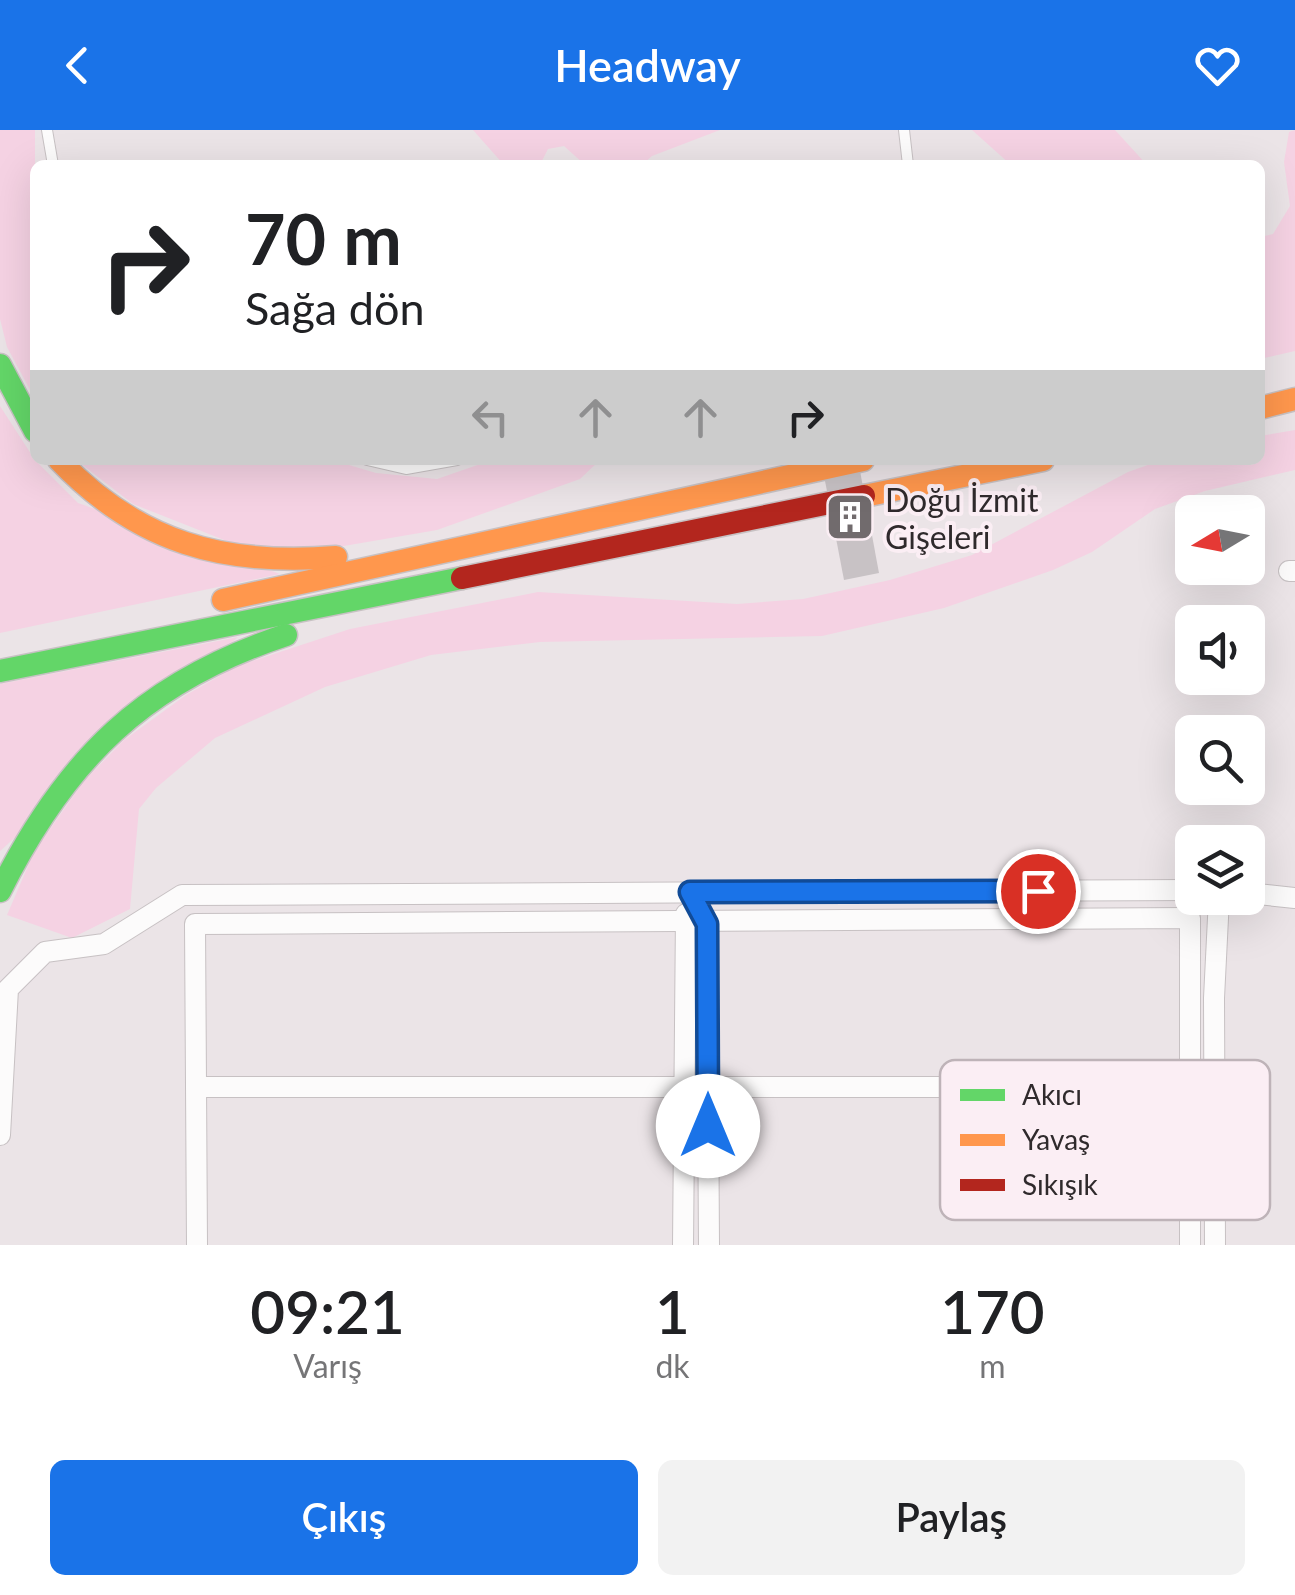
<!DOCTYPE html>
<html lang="tr">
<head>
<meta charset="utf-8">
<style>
	body { margin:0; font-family:Lato,sans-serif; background:#f2f2f2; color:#202124; height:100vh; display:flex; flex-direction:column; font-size:38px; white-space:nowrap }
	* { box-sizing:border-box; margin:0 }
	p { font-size:32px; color:#757577 }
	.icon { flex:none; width:55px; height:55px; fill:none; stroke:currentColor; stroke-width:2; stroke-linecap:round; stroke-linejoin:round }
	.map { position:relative; height:1115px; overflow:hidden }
	.drawer { display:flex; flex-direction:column; background:#fff; flex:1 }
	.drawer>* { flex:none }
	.banner { position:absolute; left:30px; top:30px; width:1235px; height:305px; border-radius:15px; box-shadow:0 10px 40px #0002; background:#fff; color:#202124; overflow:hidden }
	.needle { width:65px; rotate:260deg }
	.tools { position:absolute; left:1175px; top:365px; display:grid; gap:20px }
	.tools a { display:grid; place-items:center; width:90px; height:90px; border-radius:15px; background:#fff; box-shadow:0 10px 40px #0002; font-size:50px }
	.pin { position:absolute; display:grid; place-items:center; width:85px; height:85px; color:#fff; margin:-42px; border:5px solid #fff; border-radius:50%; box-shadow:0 2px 10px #0007 }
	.me { position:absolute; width:110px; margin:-55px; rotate:0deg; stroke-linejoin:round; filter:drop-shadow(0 0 8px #0008) }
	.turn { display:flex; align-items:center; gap:35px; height:210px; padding:0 50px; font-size:45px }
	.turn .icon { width:130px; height:130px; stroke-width:2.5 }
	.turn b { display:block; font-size:70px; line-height:85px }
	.lanes { display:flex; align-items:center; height:95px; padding:0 50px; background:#0003; justify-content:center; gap:50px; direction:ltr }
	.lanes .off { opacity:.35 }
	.eta { display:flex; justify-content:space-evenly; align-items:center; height:170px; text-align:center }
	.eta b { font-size:60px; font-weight:600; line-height:70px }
	.cta { display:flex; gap:20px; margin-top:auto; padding:20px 50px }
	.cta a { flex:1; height:115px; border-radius:15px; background:#1a73e8; color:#fff; font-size:40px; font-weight:600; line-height:115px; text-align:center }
	.cta a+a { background:#f2f2f2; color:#202124 }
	header { display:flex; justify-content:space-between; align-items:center; height:130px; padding:0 50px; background:#1a73e8; color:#fff; font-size:45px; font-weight:600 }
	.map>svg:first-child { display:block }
	.green { fill:#f5d2e3 }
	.building { fill:#c8c2c5 }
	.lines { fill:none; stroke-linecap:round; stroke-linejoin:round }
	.lane-casing { stroke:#c7c1c3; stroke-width:12 }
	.street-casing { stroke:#c7c1c3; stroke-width:22 }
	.fast-casing { stroke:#c7c1c3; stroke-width:25 }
	.slow-casing { stroke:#c7c1c3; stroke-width:25 }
	.jam-casing { stroke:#c7c1c3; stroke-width:25 }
	.lane { stroke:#fcfbfb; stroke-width:10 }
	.street { stroke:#fcfbfb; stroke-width:20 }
	.fast { stroke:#63d668; stroke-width:22 }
	.slow { stroke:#ff974d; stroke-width:22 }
	.jam { stroke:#b3261e; stroke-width:22 }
	.route-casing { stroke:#114b97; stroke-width:25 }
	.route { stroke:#1a73e8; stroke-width:18 }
	.labels { text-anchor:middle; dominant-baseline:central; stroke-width:8; stroke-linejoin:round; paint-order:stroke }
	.poi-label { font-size:32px; fill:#2f2a2c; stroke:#fbeef4; text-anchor:start }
	.key { fill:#fbeef4; stroke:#beb3b8; stroke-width:2.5 }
	.key-label { font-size:28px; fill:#2f2a2c }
</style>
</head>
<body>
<header><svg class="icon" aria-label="back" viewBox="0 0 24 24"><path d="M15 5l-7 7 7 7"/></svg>Headway<svg class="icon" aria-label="heart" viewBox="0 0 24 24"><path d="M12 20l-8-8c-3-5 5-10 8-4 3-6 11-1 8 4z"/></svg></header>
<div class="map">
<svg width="1295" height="1115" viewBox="0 0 1295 1115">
	<rect width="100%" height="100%" fill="#ebe4e7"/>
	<!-- green -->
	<g class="green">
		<path d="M0,0H35V269L7,217L0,189Z"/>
		<path d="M473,0H720L652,26L642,35H585L564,16L548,19L540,35H504Z"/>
		<path d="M972,0H1115L1147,35H1011Z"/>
		<path d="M1295,0V221L1260,229V107L1273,104L1290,76L1284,32L1289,2Z"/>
		<path d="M0,276L35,330L78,373L280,444L0,503Z"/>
		<path d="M1295,300V340L1205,361L1155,379L1092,422L1053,440L944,478L822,506L540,512L431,525L325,557L215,608L156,658L139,679L130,779L72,808L7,785L34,722L83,652L124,610L186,565L237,536L350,499L538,462L737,474L803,469L890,450L972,425L1128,342L1162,330H1260V306Z"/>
		<path d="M76,330H332L376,343L437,349L492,330H600L580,349L437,400L338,417L247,419L133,374Z"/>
		<path d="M238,507L0,721V554Z"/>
	</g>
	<!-- building -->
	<path class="building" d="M821,330H858L879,443L844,450Z"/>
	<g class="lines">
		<!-- lane casing -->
		<g class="lane-casing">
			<g id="lane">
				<path d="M47,0L53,35"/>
				<path d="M904,0L908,35"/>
				<path d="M367,330L406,339L457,330"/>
			</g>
		</g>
		<!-- street casing -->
		<g class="street-casing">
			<g id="street">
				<path d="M1289,441H1295"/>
				<path d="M691,762L707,794L709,1115"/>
				<path d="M1248,763L1295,768"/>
				<path d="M197,957H1190"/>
				<path d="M0,1005L8,859L45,822L104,814L182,765L1192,760"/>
				<path d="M197,1115L195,794L1190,788V1115"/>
				<path d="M683,1115L686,784"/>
				<path d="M1215,1115L1214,868L1219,768"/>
			</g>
		</g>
		<!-- fast casing -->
		<g class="fast-casing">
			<g id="fast">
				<path d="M0,235L35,301"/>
				<path d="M0,541L462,448"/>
				<path d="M0,761C66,629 144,552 286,505"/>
			</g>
		</g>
		<!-- slow casing -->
		<g class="slow-casing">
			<g id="slow">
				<path d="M1260,278L1295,269"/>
				<path d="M59,330C138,413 224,436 336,427"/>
				<path d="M864,366L1043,330"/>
				<path d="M223,470L863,330"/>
			</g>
		</g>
		<!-- jam casing -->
		<g class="jam-casing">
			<path id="jam" d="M462,448L864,366"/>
		</g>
		<!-- lane -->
		<use href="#lane" class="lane"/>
		<!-- street -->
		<use href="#street" class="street"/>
		<!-- fast -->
		<use href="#fast" class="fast"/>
		<!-- slow -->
		<use href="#slow" class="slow"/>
		<!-- jam -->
		<use href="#jam" class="jam"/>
	</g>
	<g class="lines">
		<!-- route casing -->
		<g class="route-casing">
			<path id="route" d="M708,996L707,794L690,762L1038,761"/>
		</g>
		<!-- route -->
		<use href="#route" class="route"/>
	</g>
	<!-- icons -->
	<defs>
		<g id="building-square" transform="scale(2.5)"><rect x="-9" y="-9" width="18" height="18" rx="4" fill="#716b6d" stroke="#fbeef4"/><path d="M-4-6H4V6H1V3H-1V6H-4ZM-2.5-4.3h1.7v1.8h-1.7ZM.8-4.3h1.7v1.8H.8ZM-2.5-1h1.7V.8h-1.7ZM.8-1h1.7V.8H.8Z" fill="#fff"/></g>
	</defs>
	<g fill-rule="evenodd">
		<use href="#building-square" x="850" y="387"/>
	</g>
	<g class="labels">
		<!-- poi labels -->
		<g class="poi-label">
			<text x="885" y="369">Doğu İzmit<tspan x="885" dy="37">Gişeleri</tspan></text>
		</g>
	</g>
	<!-- legend -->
	<rect x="940" y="930" width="330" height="160" rx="15" class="key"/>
	<rect x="960" y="959" width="45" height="12" fill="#63d668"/>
	<rect x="960" y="1004" width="45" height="12" fill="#ff974d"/>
	<rect x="960" y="1049" width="45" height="12" fill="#b3261e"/>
	<g class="key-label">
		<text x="1022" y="975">Akıcı</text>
		<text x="1022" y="1020">Yavaş</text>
		<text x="1022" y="1065">Sıkışık</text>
	</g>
</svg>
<div class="tools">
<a><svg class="needle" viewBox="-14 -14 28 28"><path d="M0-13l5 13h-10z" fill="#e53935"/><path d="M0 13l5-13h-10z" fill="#757577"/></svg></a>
<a><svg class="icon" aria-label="sound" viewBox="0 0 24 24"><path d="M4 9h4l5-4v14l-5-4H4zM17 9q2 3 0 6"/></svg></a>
<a><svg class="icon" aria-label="search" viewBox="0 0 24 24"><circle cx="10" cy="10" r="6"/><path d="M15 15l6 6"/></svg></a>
<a><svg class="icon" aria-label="layers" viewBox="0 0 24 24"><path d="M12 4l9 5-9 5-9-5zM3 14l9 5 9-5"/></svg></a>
</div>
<div class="pin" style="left:1038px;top:761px;background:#d93025"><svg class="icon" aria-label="arrive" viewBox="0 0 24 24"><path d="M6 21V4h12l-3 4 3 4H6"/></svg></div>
<svg class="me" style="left:708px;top:996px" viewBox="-20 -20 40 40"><circle r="19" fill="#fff"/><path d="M0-13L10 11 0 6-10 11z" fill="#1a73e8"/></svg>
<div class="banner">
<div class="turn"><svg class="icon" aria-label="right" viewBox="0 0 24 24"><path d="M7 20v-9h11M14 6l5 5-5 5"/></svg><div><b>70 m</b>Sağa dön</div></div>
<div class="lanes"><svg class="icon off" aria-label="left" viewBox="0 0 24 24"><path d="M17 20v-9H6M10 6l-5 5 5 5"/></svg><svg class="icon off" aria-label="ahead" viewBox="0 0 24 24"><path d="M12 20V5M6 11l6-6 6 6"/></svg><svg class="icon off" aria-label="ahead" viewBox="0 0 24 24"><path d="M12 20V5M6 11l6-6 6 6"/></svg><svg class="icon" aria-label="right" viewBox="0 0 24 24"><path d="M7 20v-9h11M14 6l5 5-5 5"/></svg></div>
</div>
</div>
<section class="drawer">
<div class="eta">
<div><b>09:21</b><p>Varış</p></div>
<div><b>1</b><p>dk</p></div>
<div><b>170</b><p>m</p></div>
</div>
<div class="cta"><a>Çıkış</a><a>Paylaş</a></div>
</section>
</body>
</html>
